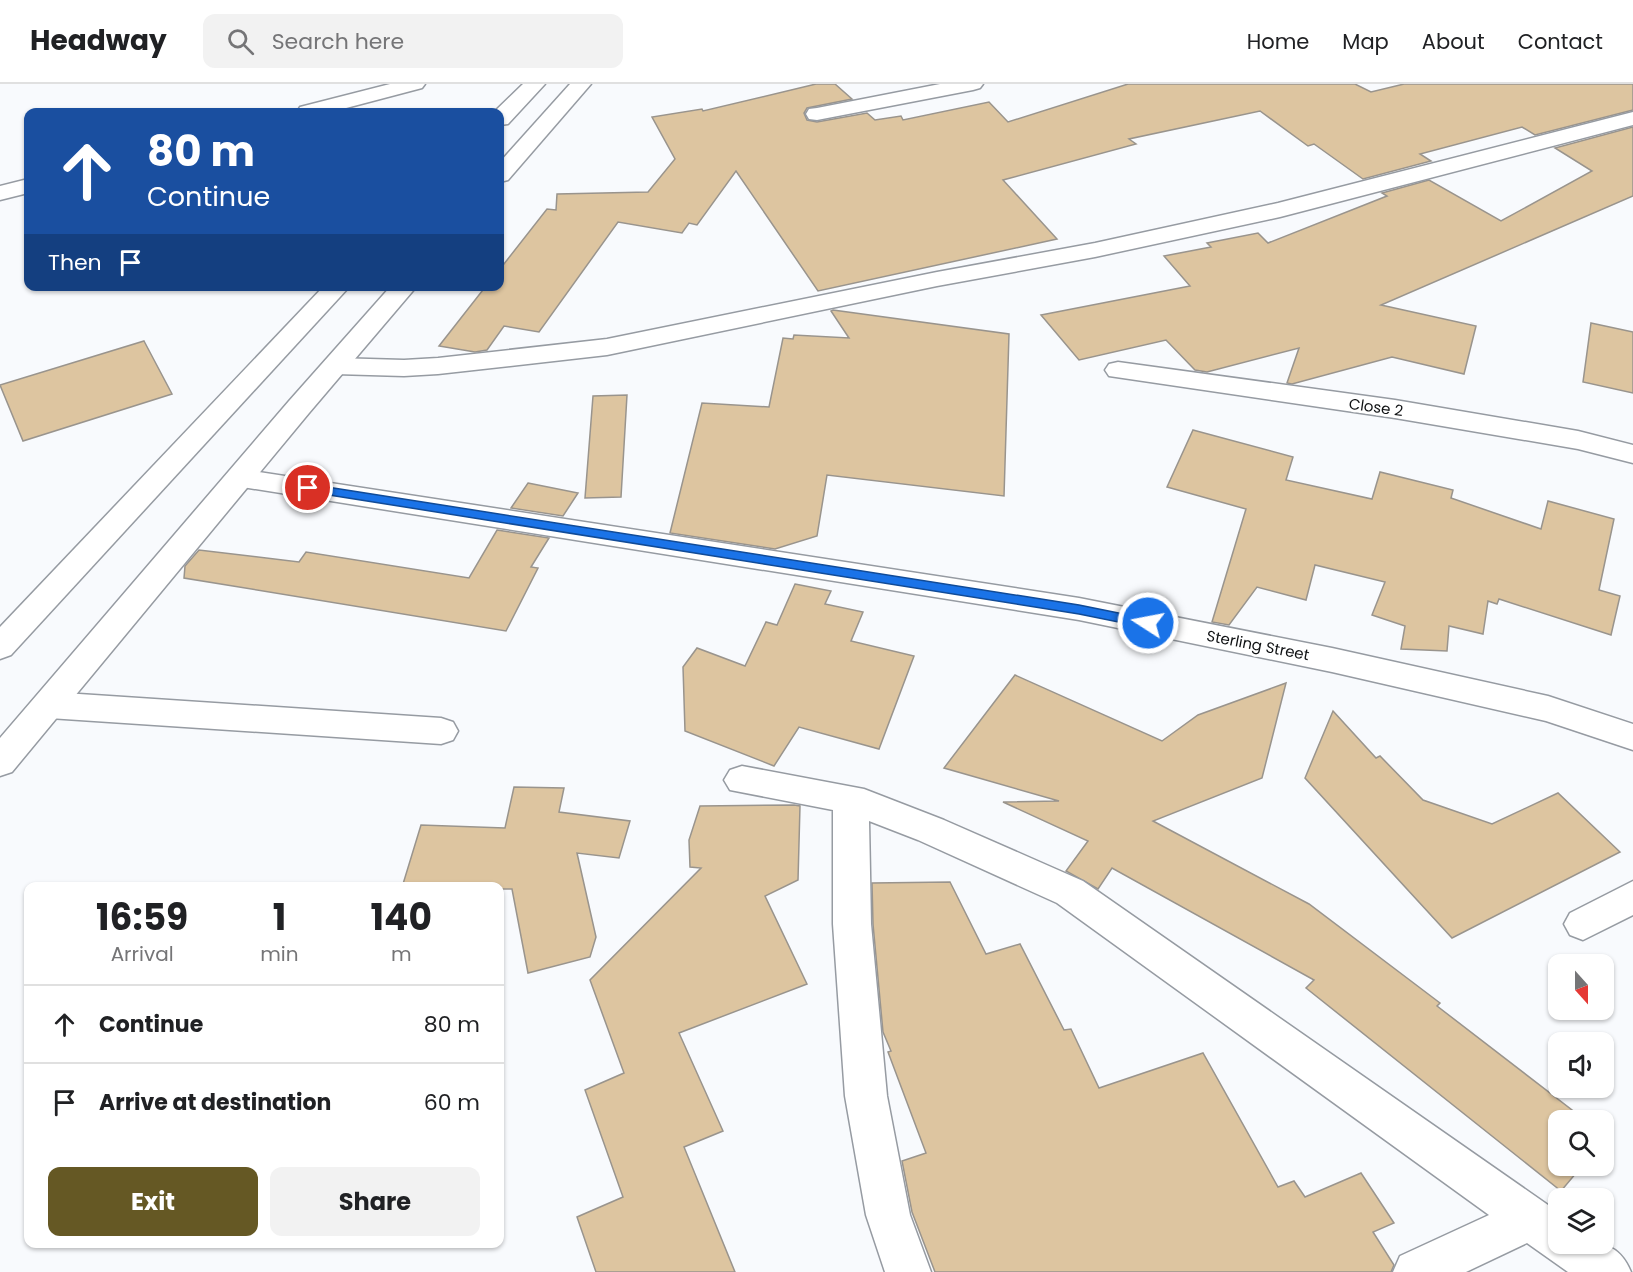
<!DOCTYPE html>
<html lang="en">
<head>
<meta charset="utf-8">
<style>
	body { margin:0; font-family:Poppins,sans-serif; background:#f2f2f2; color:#202124; height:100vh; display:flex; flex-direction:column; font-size:22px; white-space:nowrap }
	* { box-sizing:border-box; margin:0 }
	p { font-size:20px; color:#757577 }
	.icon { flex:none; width:33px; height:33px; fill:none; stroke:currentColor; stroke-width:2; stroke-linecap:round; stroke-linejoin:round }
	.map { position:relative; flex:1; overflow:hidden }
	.sheet { position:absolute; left:24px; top:798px; width:480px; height:366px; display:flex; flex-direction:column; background:#fff; border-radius:12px; box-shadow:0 2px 4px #0004 }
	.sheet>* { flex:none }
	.guide { position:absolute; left:24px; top:24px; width:480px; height:183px; border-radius:12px; box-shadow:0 2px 4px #0004; background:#1a4fa0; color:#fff; overflow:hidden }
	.needle { width:39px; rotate:159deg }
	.controls { position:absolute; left:1548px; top:870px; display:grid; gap:12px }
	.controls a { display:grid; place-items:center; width:66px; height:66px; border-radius:12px; background:#fff; box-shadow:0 2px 4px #0004; font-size:30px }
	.pin { position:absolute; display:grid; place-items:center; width:51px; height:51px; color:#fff; margin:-26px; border:3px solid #fff; border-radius:50%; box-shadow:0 2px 6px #0007 }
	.me { position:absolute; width:66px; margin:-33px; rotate:281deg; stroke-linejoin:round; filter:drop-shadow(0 0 4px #0008) }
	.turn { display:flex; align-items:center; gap:21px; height:126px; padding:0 24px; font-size:27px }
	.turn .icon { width:78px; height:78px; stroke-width:2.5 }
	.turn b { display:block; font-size:42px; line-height:51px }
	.then { display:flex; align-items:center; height:57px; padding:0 24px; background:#0003; gap:12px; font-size:22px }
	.eta { display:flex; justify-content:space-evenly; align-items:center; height:102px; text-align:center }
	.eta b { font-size:36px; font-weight:700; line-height:42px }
	.button { display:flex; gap:12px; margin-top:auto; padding:12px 24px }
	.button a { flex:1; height:69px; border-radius:12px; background:#655824; color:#fff; font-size:24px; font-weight:700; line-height:69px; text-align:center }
	.button a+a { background:#f2f2f2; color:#202124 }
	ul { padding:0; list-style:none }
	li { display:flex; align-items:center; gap:18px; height:78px; padding:0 24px; border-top:2px solid #e0e0e0 }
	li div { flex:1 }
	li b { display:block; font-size:22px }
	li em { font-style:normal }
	header { display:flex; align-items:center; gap:36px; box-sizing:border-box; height:84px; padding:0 30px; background:#fff; border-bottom:2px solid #e0e0e0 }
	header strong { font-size:28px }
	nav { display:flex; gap:33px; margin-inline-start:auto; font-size:21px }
	.search { width:420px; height:54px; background:#f2f2f2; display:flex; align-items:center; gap:15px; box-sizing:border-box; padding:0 21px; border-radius:12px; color:#757577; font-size:22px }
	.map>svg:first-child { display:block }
	.building { fill:#ddc5a0; stroke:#99948d; stroke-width:1.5 }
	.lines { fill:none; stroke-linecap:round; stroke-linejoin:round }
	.street-casing { stroke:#969ba2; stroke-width:3 }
	.secondary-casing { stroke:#969ba2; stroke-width:3 }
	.street { fill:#fff; fill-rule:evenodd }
	.secondary { fill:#fff; fill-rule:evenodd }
	.route { fill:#1a73e8; stroke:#114b97; stroke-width:1.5 }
	.labels { text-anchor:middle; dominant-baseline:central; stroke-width:5; stroke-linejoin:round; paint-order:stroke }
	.street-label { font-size:15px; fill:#0f1113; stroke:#fff }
</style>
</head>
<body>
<header>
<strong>Headway</strong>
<div class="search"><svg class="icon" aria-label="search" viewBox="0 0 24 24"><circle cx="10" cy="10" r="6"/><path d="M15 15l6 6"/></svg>Search here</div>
<nav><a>Home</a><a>Map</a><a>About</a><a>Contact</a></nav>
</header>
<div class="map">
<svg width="1633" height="1188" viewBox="0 0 1633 1188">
	<rect width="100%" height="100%" fill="#f8fafd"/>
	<!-- building -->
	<g class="building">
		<path d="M816,0H835L852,15L807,24L804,29L807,36L817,38L867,29L875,36L901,32L903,36L989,18L1008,38L1128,0H1355L1371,8L1404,0H1633V26L1535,51L1522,43L1420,70L1431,77L1363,95L1314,60L1308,62L1260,27L1129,55L1136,60L1003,96L1057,155L818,207L736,87L697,141L689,139L682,149L618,138L539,248L504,242L487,266L475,268L439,262L486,202H500V185L547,125L556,126L557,110L648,108L675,75L652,33L702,25L703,27Z"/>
		<path d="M1633,43V112L1381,221L1476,242L1464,290L1392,273L1292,300L1287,299L1299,264L1207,288L1195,286L1166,256L1079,276L1041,231L1190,202L1164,172L1211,163L1207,159L1258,149L1268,159L1387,112L1382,109L1429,96L1501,137L1592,87L1555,64Z"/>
		<path d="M833,226L1009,250L1004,412L827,391L817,452L775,465L670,449L702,319L769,323L783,254L793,255L794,251L849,254L831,227Z"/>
		<path d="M1591,239L1633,248V309L1583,298Z"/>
		<path d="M144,257L172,310L23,357L0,301Z"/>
		<path d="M627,311L621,413L585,414L593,312Z"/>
		<path d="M1193,346L1293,373L1286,396L1372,415L1380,388L1453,406L1451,414L1541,445L1548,417L1614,435L1599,506L1620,512L1611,551L1499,515L1497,520L1488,517L1483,550L1449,542L1447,567L1401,565L1405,542L1372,531L1385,498L1315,481L1306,516L1257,503L1229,541L1212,538L1246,425L1167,403Z"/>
		<path d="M528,399L578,409L563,432L511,424Z"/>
		<path d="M497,446L549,454L531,483L538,484L506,547L184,494L185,482L199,466L299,478L306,468L469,494Z"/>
		<path d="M795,500L831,507L825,520L863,528L851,557L914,572L879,665L799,643L774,682L685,647L683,583L697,564L745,582L766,538L777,541Z"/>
		<path d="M1015,591L1162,657L1198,631L1286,599L1262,694L1153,737L1309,820L1440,919L1437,922L1585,1036H1558V1082H1582L1561,1107L1306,904L1314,896L1112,784L1098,805L1066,787L1088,757L1003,718L1059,717L944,684Z"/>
		<path d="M1333,627L1376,674L1380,672L1423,716L1492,740L1558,709L1620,768L1452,854L1305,694Z"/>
		<path d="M514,703L564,704L559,728L630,737L619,774L577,769L596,853L590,873L528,889L512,805H500V802L403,800L421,741L505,744Z"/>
		<path d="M794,721L800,722L798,796L765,812L807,900L679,949L723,1047L684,1063L735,1188H596L577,1133L623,1113L585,1006L624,989L590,896L701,784L690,783L689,756L700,722Z"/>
		<path d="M950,798L986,870L1020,860L1064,946L1071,945L1099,1004L1203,969L1278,1103L1294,1097L1305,1113L1361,1089L1394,1139L1373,1148L1394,1181L1391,1188H935L912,1128L902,1077L926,1069L888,968L891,967L883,948L873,840L872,799Z"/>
	</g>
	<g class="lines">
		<!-- street casing -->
		<g class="street-casing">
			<g id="street">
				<path d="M390,0H425L422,4L331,28H297L300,23Z"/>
				<path d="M940,0H983L980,4L973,6L817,36L809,35L806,30L809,25L817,24Z"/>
				<path d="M1633,28V41L1280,133L1095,173L937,202L607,271L438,290L404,292L335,290L326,288L322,282L326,276L335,274L404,276L438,274L607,255L937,188L1095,159L1278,119Z"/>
				<path d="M28,95V109L0,116V102Z"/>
				<path d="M1118,278L1395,316L1578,347L1633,361V379L1578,365L1395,334L1109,292L1105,286L1109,280Z"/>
				<path d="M240,385L1079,514L1332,564L1548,612L1633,640V666L1546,637L1332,588L1079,536L230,401L226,394L230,387Z"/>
				<path d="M49,608L441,634L453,638L458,647L453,656L441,660L49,634L37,630L32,621L37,612Z"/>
				<path d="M742,682L864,705L944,736L1083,797L1558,1128V1160C1592,1160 1616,1152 1631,1188H1568L1527,1159L1466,1188H1393L1400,1172L1489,1131L1057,819L918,756L869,737L871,840L887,1012L910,1131L931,1188H885L866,1131L845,1012L833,840V726L730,706L724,696L730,686Z"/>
				<path d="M1633,797V831L1583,856L1570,851L1564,840L1570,829Z"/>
			</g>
		</g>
		<!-- secondary casing -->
		<g class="secondary-casing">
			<g id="secondary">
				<path d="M523,0H545L508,40L500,41V28H494Z"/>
				<path d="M570,0H591L508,96L500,98V78Z"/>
				<path d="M324,202H350L11,571L0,575V543Z"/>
				<path d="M391,202H417L309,329L12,688L0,692V654L289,317Z"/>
			</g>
		</g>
		<!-- street -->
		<use href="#street" class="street"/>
		<!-- secondary -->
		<use href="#secondary" class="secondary"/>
	</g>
	<!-- route -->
	<path class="route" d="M308,400L1079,521L1148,535L1154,539L1148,544L1079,530L304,407L302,404Z"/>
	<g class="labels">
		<!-- street labels -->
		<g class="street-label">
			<text transform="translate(1376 323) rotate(8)">Close 2</text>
			<text transform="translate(1258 561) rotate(11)">Sterling Street</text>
		</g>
	</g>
</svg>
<div class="controls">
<a><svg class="needle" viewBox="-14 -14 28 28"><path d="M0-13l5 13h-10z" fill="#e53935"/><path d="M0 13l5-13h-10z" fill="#757577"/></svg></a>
<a><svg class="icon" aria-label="sound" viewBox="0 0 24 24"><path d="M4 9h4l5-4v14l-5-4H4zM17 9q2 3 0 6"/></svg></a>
<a><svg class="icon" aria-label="search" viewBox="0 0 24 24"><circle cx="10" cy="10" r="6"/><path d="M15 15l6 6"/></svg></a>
<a><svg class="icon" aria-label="layers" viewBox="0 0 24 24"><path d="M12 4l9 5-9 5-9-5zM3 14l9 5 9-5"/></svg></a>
</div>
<div class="pin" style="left:308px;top:404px;background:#d93025"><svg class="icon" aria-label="arrive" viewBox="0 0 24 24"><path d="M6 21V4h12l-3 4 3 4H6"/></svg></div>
<svg class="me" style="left:1148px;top:539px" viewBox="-20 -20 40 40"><circle r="17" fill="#1a73e8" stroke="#fff" stroke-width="3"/><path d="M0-11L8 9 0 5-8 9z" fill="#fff"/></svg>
<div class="guide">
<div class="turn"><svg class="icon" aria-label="ahead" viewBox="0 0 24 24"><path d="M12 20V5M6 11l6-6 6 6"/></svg><div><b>80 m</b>Continue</div></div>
<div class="then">Then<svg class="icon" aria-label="arrive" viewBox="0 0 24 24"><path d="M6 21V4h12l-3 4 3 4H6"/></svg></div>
</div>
<section class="sheet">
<div class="eta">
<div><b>16:59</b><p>Arrival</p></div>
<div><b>1</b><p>min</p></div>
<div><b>140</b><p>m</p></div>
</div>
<ul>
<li><svg class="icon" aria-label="ahead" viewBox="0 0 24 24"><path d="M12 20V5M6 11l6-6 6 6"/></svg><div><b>Continue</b></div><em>80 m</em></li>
<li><svg class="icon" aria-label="arrive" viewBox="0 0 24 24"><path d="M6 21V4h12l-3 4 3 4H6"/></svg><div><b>Arrive at destination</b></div><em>60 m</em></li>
</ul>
<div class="button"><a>Exit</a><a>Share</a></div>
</section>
</div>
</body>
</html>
